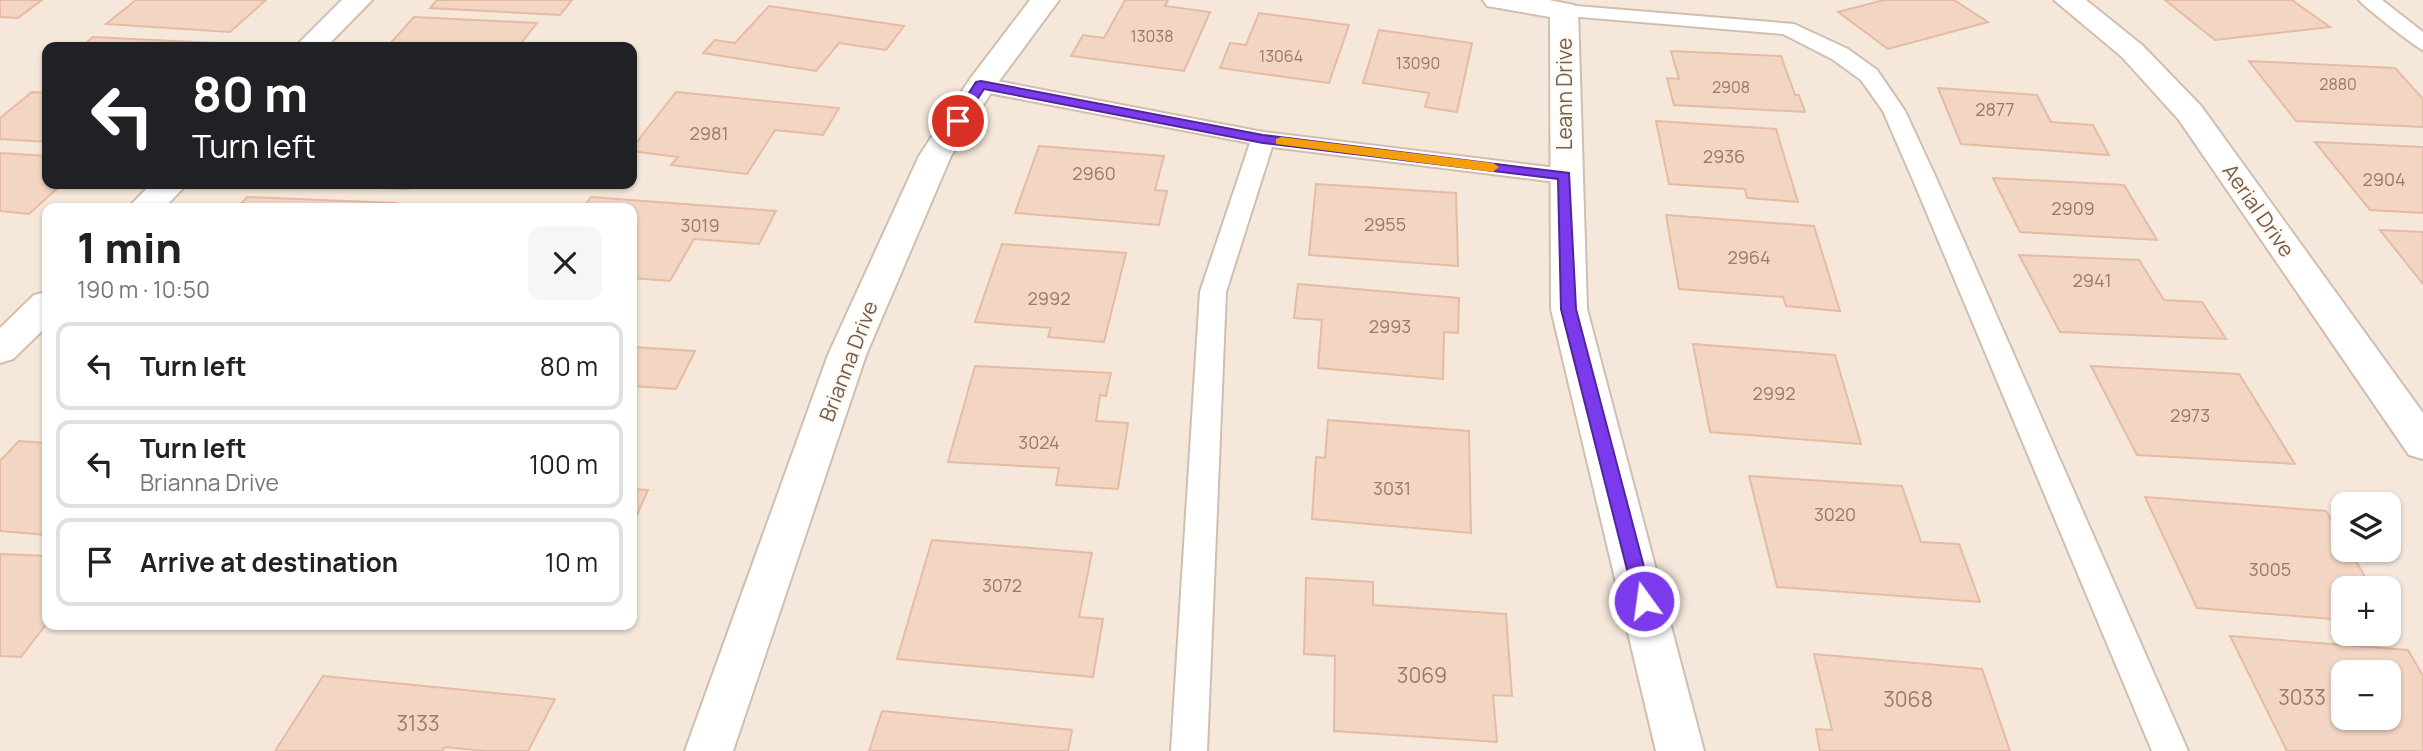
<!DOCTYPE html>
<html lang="en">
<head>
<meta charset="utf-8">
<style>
	body { margin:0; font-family:Manrope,sans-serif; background:#f6f6f6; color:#222; height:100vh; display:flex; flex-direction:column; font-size:26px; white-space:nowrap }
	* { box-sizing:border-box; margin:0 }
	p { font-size:23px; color:#767676 }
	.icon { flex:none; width:38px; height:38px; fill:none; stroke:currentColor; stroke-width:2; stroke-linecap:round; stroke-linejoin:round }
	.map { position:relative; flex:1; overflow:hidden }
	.details { position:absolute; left:42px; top:203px; width:595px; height:427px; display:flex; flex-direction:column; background:#fff; border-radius:14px; box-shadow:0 2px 5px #0004 }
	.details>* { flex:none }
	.top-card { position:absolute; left:42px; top:42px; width:595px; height:147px; border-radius:14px; box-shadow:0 2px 5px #0004; background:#202124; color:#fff; overflow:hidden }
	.tools { position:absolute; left:2331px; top:492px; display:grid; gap:14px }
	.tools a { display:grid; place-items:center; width:70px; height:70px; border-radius:14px; background:#fff; box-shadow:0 2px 5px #0004; font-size:35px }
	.pin { position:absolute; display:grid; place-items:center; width:60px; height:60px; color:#fff; margin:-30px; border:4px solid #fff; border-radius:50%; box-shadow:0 2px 7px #0007 }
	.me { position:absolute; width:77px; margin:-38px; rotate:346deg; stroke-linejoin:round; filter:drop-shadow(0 0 5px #0008) }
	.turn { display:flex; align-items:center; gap:24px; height:147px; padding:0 35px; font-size:32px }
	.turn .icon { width:91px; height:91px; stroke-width:2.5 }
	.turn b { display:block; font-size:49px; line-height:60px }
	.round { display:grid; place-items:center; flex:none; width:74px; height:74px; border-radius:14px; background:#f6f6f6 }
	.summary { display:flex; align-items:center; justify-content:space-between; height:119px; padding:0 35px }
	h1 { font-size:42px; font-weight:800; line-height:52px }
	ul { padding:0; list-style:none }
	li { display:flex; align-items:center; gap:21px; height:88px; margin:0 14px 10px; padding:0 21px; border:4px solid #e0e0e0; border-radius:14px }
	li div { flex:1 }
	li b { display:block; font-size:26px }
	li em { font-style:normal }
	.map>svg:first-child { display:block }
	.residential { fill:#f5e8da; fill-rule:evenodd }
	.building { fill:#f3d5c3; stroke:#e6bba3; stroke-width:2; fill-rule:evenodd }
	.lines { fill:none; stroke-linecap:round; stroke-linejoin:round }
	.service-casing { stroke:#d1beb0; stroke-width:4 }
	.minor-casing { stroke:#d1beb0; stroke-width:4 }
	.service { fill:#fff; fill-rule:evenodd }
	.minor { fill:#fff; fill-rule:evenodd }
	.route { fill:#7c3aed; stroke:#51269a; stroke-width:2 }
	.slow { fill:#f59e0b }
	.labels { text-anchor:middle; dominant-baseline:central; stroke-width:5; stroke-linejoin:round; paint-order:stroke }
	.far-number-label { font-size:16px; fill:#987a6a }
	.number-label { font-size:18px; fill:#987a6a }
	.street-label { font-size:21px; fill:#7a5c4d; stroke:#fffaf3 }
	.near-number-label { font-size:21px; fill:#987a6a }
</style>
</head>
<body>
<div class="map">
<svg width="2423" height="751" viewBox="0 0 2423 751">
	<rect width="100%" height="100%" fill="#fdf6ec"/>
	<!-- residential -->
	<path class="residential" d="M0,0H2423V751H0ZM47,47H632V184H47ZM47,208H632V625H47ZM2343,504H2389V550H2343ZM2343,588H2389V634H2343ZM2343,672H2389V718H2343Z"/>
	<!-- building -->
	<g class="building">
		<path d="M0,0H42L18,18L0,17Z"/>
		<path d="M136,0H266L230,32L106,24Z"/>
		<path d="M437,0H572L560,15L430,8Z"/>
		<path d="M1125,0H1168L1165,6L1210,12L1184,71L1071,56L1083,35L1104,38Z"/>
		<path d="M1884,0H1954L1988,22L1888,49L1838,12Z"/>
		<path d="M2165,0H2292L2330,27L2215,40Z"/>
		<path d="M769,6L904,26L886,50L839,43L816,71L703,53L715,40L735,43Z"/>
		<path d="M1259,13L1349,25L1329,83L1220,68L1230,43L1246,45Z"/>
		<path d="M414,17L537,23L518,47H387Z"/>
		<path d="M1379,30L1472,43L1457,112L1425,107L1429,93L1363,83Z"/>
		<path d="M93,37L216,43L211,47H81Z"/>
		<path d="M1671,51L1781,56L1795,95H1799L1805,112L1674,105L1667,78L1679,79Z"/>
		<path d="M2249,61L2395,68L2423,99V127L2296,121Z"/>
		<path d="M1938,88L2037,95L2051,122L2093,125L2109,155L1961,144Z"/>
		<path d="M32,92L47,93V142L0,139V118Z"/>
		<path d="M676,92L839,108L823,135L775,130L747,174L671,165L678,157L632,151V148Z"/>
		<path d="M1656,121L1776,129L1798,202L1747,198L1745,189L1669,184Z"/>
		<path d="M2315,142L2423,147V213L2370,210Z"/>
		<path d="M1039,146L1164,156L1155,190L1167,191L1159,225L1015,213Z"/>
		<path d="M0,153L47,156V184H62L29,214L0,211Z"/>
		<path d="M1993,178L2124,185L2157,240L2020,232Z"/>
		<path d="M264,184H412L408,189Z"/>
		<path d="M1316,184L1456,193L1458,266L1309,255Z"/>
		<path d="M247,197L396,203L392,208H237Z"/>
		<path d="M591,197L776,211L759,244L694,239L670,281L632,278V208H583Z"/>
		<path d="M1666,215L1814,226L1840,311L1786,306L1783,297L1679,289Z"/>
		<path d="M2380,230L2423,232V284Z"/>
		<path d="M1002,244L1126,253L1104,342L1048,337L1051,328L975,322Z"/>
		<path d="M2019,255L2139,260L2164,300L2202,302L2226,339L2060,332Z"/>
		<path d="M1298,284L1459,298L1458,333L1444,332L1443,379L1318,368L1322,320L1294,318Z"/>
		<path d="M1693,344L1835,355L1861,444L1710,432Z"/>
		<path d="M632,347L695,351L676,389L632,386Z"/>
		<path d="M975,366L1111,373L1106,396L1100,395L1096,421L1128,423L1118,489L1056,485L1059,468L948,462Z"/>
		<path d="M2091,366L2239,374L2295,464L2137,455Z"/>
		<path d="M1328,420L1469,431L1471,533L1312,519L1316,457L1325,458Z"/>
		<path d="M19,441L47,443V535L0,531V461Z"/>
		<path d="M1749,476L1902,486L1921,542L1959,544L1980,602L1777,587Z"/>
		<path d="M632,489L648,490L632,526Z"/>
		<path d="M2145,497L2326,511L2343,540V550H2349L2372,588H2343V620L2197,608Z"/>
		<path d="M932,540L1092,553L1079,617L1103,619L1093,677L897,659Z"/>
		<path d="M0,554L47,556V623L21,657L0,656Z"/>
		<path d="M1306,578L1373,582V605L1506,614L1512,696L1493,695L1497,742L1334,731L1335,656L1304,654Z"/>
		<path d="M2230,636L2408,650L2423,676V751H2287ZM2343,672H2389V718H2343Z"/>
		<path d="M1814,654L1982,669L2010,751H1820L1816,729L1832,730Z"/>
		<path d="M323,676L555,699L528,751H485L445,747L442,751H275Z"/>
		<path d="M882,711L1072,730L1068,751H869Z"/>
	</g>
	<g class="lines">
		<!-- service casing -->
		<g class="service-casing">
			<g id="service">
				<path d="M2359,0H2382L2423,32V50C2418,49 2363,6 2359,0Z"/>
				<path d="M1564,5L1794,24L1848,49L1877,70L1905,111L1937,180L2188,751H2152L1913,180L1883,111L1861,80L1832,59L1783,34L1557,15L1554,11L1557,7Z"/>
				<path d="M981,78L1263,132L1565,169L1573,171L1577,176L1573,181L1565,183L1272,147L1226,292L1207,751H1171L1200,292L1250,143L973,90L970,85L973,80Z"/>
			</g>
		</g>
		<!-- minor casing -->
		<g class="minor-casing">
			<g id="minor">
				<path d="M342,0H372L326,47H295Z"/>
				<path d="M1030,0H1059L994,88L951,156L866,355L733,751H685L828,355L919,156L970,79Z"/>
				<path d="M1483,0H1549L1574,5L1578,11L1587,309L1704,751H1656L1551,309L1550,17L1487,6Z"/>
				<path d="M2054,0H2086L2142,45L2201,106L2423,413V459L2409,455L2179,120L2122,57Z"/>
				<path d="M151,184H187L164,208H128Z"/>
				<path d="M47,292V326L13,359L0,363V328L34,295Z"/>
			</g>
		</g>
		<!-- service -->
		<use href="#service" class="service"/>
		<!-- minor -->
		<use href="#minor" class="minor"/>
	</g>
	<!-- route -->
	<path class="route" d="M981,81L1263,135L1569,173L1576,309L1653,601L1650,606L1644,608L1637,606L1635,601L1561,309L1558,179L1263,143L984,89L962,123H953L951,121L976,82Z"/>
	<!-- slow -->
	<path class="slow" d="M1281,137L1493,163L1499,167L1493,172L1276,144V139Z"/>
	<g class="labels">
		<!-- far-number labels -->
		<g class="far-number-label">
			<text x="1152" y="36">13038</text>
			<text x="1281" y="56">13064</text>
			<text x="1418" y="63">13090</text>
			<text x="2338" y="84">2880</text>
			<text x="1731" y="87">2908</text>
		</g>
		<!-- number labels -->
		<g class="number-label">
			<text x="1995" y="109">2877</text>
			<text x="709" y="133">2981</text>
			<text x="1724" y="156">2936</text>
			<text x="1094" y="173">2960</text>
			<text x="2384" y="179">2904</text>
			<text x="2073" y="208">2909</text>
			<text x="1385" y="224">2955</text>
			<text x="700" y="225">3019</text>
			<text x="1749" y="257">2964</text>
			<text x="2092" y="280">2941</text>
			<text x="1049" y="298">2992</text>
			<text x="1390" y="326">2993</text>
			<text x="1774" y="393">2992</text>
			<text x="2190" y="415">2973</text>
			<text x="1039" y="442">3024</text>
			<text x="1392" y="488">3031</text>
			<text x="1835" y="514">3020</text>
			<text x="2270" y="569">3005</text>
			<text x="1002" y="585">3072</text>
		</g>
		<!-- street labels -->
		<g class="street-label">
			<text transform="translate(1564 94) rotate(-90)">Leann Drive</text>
			<text transform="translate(2259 210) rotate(55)">Aerial Drive</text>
			<text transform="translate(848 361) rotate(-69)">Brianna Drive</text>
		</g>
		<!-- near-number labels -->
		<g class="near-number-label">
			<text x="1422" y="675">3069</text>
			<text x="2302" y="697">3033</text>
			<text x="1908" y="699">3068</text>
			<text x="418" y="723">3133</text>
		</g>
	</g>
</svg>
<div class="tools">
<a><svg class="icon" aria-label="layers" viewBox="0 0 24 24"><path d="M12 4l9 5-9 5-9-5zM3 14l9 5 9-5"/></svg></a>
<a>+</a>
<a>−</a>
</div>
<div class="pin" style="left:958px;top:121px;background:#d93025"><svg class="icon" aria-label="arrive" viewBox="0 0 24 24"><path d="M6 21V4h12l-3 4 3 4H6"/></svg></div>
<svg class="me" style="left:1644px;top:601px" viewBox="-20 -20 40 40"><circle r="17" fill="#7c3aed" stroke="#fff" stroke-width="3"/><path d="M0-11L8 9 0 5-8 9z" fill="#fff"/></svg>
<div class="top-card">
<div class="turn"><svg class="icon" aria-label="left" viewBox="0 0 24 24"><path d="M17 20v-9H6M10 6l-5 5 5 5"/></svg><div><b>80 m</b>Turn left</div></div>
</div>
<section class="details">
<div class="summary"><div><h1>1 min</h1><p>190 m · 10:50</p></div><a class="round"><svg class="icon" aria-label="close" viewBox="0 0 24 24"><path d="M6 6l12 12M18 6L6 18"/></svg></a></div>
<ul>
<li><svg class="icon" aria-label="left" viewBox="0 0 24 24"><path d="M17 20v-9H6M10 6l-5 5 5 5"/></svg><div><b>Turn left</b></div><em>80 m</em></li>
<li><svg class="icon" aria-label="left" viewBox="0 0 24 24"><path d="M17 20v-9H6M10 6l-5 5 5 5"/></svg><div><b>Turn left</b><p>Brianna Drive</p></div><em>100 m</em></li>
<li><svg class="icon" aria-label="arrive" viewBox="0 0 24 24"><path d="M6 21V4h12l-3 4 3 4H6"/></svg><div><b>Arrive at destination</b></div><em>10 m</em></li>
</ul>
</section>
</div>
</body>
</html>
